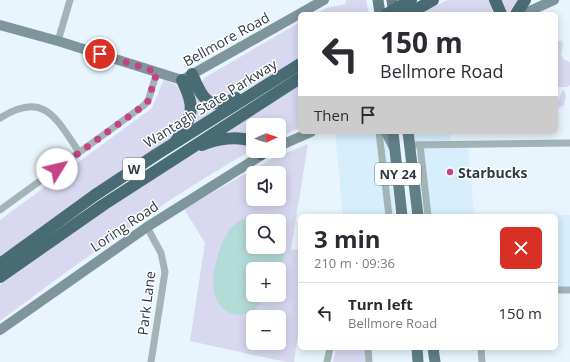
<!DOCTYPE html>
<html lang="en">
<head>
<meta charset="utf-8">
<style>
	body { margin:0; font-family:"Open Sans",sans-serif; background:#f7f7f7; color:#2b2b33; height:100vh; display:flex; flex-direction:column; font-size:15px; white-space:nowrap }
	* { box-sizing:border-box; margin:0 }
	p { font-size:13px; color:#7c7c81 }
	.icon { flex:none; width:22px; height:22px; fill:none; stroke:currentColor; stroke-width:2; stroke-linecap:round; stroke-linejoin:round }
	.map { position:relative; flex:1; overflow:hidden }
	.side { position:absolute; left:298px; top:214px; width:260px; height:136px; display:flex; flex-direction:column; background:#fff; border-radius:6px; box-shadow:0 2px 10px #0003 }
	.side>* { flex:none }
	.banner { position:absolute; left:298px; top:12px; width:260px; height:122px; border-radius:6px; box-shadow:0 2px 10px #0003; background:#fff; color:#2b2b33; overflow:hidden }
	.needle { width:26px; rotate:87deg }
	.buttons { position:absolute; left:246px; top:118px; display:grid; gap:8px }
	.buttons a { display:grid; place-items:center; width:40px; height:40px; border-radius:6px; background:#fff; box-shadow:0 2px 10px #0003; font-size:20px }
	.pin { position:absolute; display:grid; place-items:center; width:34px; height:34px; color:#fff; margin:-17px; border:2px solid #fff; border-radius:50%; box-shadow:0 1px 4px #0007 }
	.me { position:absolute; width:44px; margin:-22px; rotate:54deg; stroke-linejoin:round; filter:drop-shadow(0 0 3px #0008) }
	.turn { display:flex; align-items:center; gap:14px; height:84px; padding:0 16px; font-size:18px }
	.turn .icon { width:52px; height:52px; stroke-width:2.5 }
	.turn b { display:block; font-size:28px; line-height:34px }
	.then { display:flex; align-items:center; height:38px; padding:0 16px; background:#0003; gap:8px; font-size:15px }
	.round { display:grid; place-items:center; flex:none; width:42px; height:42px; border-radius:6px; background:#f7f7f7 }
	.head { display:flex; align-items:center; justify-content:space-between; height:68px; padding:0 16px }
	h1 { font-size:24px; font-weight:700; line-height:30px }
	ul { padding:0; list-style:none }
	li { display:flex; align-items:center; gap:12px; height:60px; padding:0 16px; border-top:1px solid #e1e1e2 }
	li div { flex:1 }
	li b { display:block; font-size:15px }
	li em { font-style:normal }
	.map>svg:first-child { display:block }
	.built { fill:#d7eefd }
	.green { fill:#d8d9f1; fill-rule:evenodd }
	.water { fill:#b3dcd9 }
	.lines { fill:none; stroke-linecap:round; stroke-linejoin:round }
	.street { stroke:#a3b4b7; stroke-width:7 }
	.secondary { stroke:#7d959b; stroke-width:10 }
	.primary { stroke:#617f86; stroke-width:11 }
	.highway { stroke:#496c74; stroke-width:12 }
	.route { stroke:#c64286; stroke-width:7; stroke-dasharray:0 12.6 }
	.poi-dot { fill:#c64286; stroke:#fff; stroke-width:1.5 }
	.labels { text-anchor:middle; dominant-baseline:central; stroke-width:3; stroke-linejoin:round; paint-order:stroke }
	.shield { fill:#fff; stroke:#6d767b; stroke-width:1 }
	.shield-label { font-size:13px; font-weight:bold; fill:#2f3b42 }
	.street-label { font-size:14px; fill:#2f3b42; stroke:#fff }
	.poi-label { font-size:14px; font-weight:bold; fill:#2f3b42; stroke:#fff; text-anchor:start }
</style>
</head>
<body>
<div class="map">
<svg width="570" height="362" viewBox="0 0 570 362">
	<rect width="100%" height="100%" fill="#e9f5fd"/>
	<!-- built -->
	<g class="built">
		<path d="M335,132H387L395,216H343Z"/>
		<path d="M413,132H449L451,142L468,141L474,216H423Z"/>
		<path d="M570,215V287H556V216H545Z"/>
	</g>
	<!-- green -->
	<g class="green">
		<path d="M346,0H366L369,14H315L326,8L345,4Z"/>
		<path d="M448,0H491L492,12L491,14H416Z"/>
		<path d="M499,0H520L508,12L504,13Z"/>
		<path d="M300,22V57L231,99H213L201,85L204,78Z"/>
		<path d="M556,41H562L563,45L561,54L564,60L570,62V85L568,87H556Z"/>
		<path d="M164,79L176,85L183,91L186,119L176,134L0,257V220L152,108Z"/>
		<path d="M300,82V128L279,137V125H253V136L247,134L225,135L224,132Z"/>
		<path d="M564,90L566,96L564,105L556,109V103L558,102L562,91Z"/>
		<path d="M197,94L218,108V111L190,130L194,95Z"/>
		<path d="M247,142L253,148L252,150C164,200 81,261 0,321V285L88,222L196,152L220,144Z"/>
		<path d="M308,144L291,250L300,249V319L294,362H286L190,341L205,243L184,209L271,159ZM253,173H279V199H253ZM253,221H279V247H253ZM253,269H279V295H253ZM253,317H279V343H253Z"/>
		<path d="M336,348H365L366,362H333Z"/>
	</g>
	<!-- water -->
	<path class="water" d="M256,214L275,217L277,221H253V247H279V225C285,242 285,259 279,276V269H253V295H268C263,301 255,311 248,313C233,319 220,310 215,296C209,279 220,236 234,225C240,220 249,217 256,214Z"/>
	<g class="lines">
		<!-- street -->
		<g class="street">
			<path d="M58,41L70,0"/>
			<path d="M0,118C44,90 56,118 79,152"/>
			<path d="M379,132L389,216"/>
			<path d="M410,145L570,143"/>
			<path d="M420,145L428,216"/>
			<path d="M0,210L143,106L148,101L157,72"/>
			<path d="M147,227L161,253L165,272L151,362"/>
			<path d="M556,290H570"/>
			<path d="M368,348L369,362"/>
			<path d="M481,348L482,362"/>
			<path d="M327,362L330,348"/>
		</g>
		<!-- secondary -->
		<g class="secondary">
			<path d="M523,14L554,0"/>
			<path d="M0,25L58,41L182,80L324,0"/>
			<path d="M386,132L394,148"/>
			<path d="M279,146L311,132"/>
			<path d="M0,330L147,227L268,151"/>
		</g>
		<!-- primary -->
		<g class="primary">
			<path d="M378,0L380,14"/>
			<path d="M392,0L394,14"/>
			<path d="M393,132L402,216"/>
			<path d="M408,132L418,216"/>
			<path d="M417,348L418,362"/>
			<path d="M433,348L435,362"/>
		</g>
		<!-- highway -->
		<g class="highway">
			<path d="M495,0L501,14"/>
			<path d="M387,14L411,0"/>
			<path d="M408,14L433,0"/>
			<path d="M516,14L525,0"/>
			<path d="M192,74C202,98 208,112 236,98"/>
			<path d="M176,141C193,115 196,108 182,80"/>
			<path d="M202,145C217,139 238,135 253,142"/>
			<path d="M260,151L261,154"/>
			<path d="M0,264L95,195L157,154L300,64"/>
			<path d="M0,277L103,205L300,78"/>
		</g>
	</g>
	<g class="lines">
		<!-- route -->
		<path class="route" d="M57,169L143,106L148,101L157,72L100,54"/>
	</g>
	<!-- markers -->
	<circle class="poi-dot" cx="450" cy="172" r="4"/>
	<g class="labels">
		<!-- shield labels -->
		<g class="shield">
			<rect x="123" y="158" width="22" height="22" rx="3"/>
			<rect x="375" y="163" width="46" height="22" rx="3"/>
		</g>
		<g class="shield-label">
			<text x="134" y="169">W</text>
			<text x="398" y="174">NY 24</text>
		</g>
		<!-- street labels -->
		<g class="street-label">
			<text transform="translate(226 39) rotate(-29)">Bellmore Road</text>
			<text transform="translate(210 103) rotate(-32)">Wantagh State Parkway</text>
			<text transform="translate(124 226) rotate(-34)">Loring Road</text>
			<text transform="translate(146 303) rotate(-83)">Park Lane</text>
		</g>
		<!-- poi labels -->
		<g class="poi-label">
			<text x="458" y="172">Starbucks</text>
		</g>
	</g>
</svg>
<div class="buttons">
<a><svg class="needle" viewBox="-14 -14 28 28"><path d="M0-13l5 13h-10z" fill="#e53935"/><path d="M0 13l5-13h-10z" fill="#7c7c81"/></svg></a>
<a><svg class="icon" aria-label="sound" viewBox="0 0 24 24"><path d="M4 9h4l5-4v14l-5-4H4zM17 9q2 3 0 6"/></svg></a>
<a><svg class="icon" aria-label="search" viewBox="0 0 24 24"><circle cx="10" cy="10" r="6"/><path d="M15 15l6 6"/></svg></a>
<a>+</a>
<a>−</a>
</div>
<div class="pin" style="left:100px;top:54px;background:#d93025"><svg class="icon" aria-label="arrive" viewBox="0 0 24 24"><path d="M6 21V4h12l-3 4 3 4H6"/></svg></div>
<svg class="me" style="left:57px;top:169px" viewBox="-20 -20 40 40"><circle r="19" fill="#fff"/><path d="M0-13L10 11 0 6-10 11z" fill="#c64286"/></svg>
<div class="banner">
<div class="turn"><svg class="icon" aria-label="left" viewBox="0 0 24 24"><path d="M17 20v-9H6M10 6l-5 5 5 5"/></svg><div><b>150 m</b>Bellmore Road</div></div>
<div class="then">Then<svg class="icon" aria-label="arrive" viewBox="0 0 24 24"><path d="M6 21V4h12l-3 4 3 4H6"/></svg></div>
</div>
<section class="side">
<div class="head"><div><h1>3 min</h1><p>210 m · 09:36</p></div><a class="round" style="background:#d93025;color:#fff"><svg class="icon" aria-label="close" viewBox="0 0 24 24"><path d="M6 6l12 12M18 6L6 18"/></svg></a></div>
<ul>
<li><svg class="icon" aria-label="left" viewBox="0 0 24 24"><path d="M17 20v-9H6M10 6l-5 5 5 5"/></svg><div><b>Turn left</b><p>Bellmore Road</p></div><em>150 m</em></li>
</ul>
</section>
</div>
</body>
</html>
